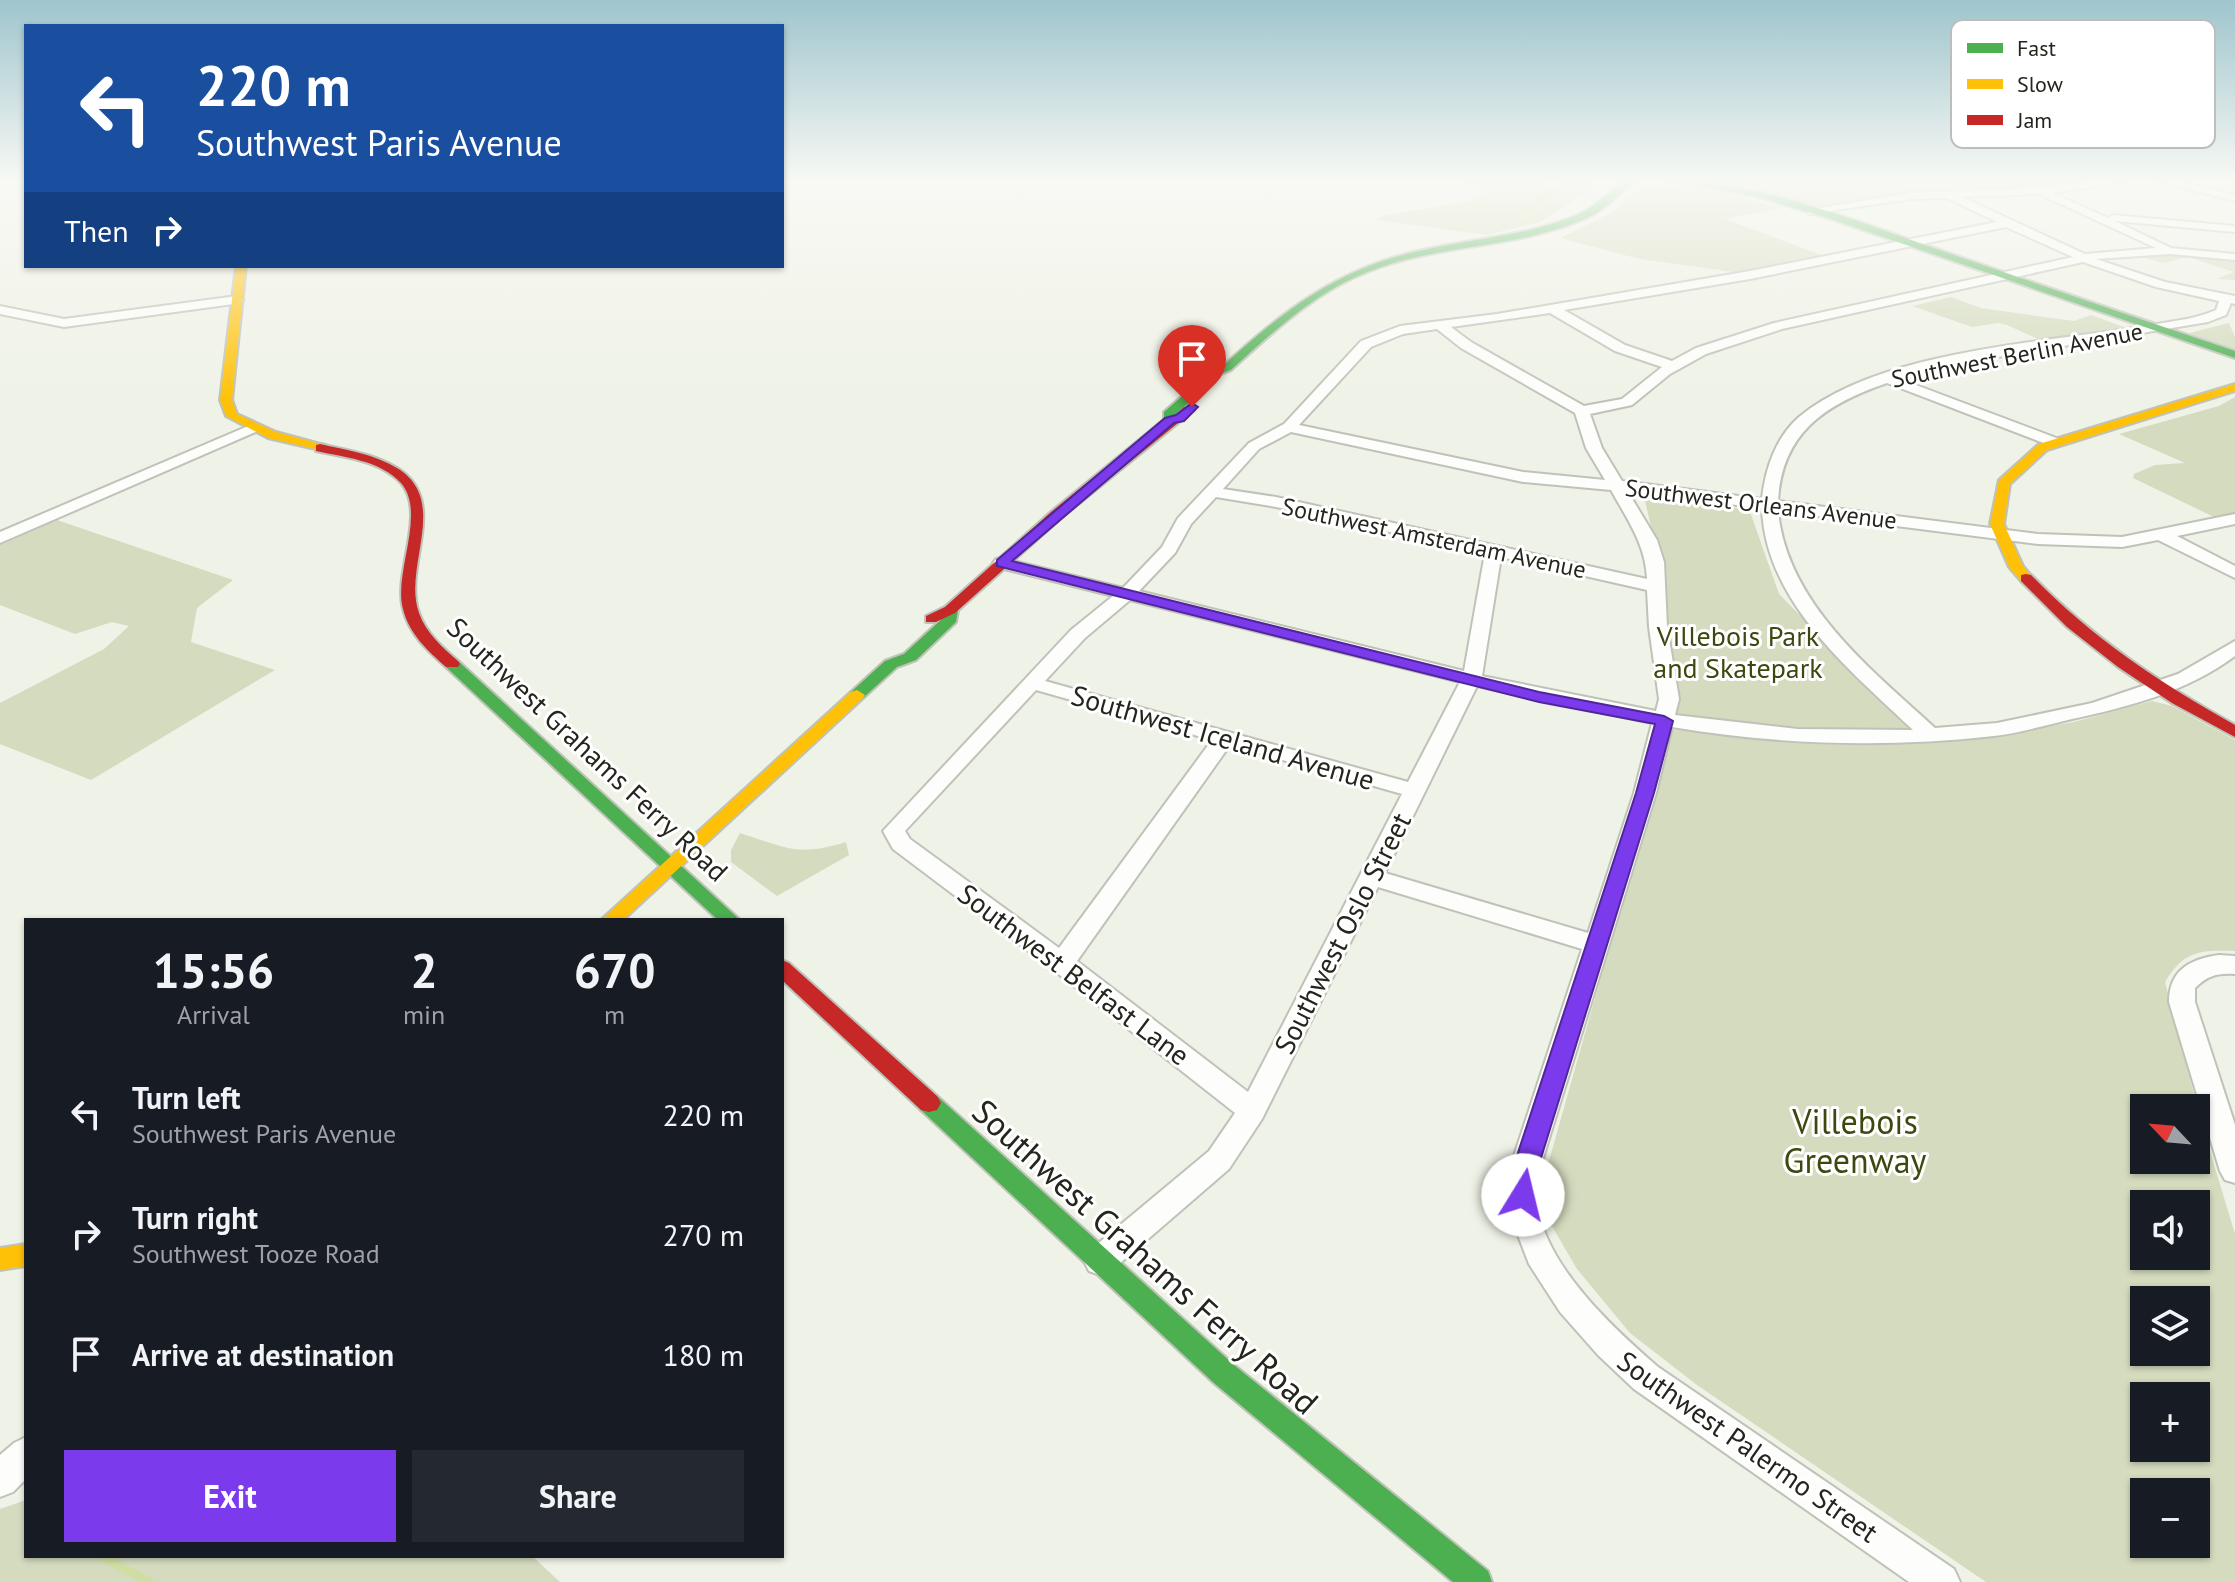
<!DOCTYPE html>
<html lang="en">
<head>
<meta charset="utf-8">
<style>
	body { margin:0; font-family:"PT Sans",sans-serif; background:#242831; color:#f1f3f6; height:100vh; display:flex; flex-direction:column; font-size:30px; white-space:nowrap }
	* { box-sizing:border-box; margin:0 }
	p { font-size:26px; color:#9ea1a6 }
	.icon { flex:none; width:44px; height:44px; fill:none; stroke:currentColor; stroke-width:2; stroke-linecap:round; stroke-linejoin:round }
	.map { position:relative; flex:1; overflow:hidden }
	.drawer { position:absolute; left:24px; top:918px; width:760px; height:640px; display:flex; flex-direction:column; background:#171b24; border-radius:0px; box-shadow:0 2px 6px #0004 }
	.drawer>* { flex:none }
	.hud { position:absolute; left:24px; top:24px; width:760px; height:244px; border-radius:0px; box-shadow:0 2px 6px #0004; background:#1a4fa0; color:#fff; overflow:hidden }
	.needle { width:52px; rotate:296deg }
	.tools { position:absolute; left:2130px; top:1094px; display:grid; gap:16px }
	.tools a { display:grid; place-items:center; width:80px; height:80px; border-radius:0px; background:#171b24; box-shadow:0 2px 6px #0004; font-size:40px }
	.pin { position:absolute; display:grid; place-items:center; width:68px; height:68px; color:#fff; margin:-82px -34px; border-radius:50% 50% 50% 0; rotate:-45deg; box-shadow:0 0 8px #0007 }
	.pin .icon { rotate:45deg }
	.me { position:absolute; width:88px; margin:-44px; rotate:9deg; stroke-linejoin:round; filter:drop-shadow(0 0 6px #0008) }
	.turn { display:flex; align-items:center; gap:28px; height:168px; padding:0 40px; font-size:36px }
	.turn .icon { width:104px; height:104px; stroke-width:2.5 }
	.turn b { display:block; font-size:56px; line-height:68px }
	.then { display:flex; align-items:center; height:76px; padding:0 40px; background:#0003; gap:16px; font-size:30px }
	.eta { display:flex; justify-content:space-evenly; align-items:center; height:136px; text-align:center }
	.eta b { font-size:48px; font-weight:600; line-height:56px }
	.action { display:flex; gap:16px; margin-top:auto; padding:16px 40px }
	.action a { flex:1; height:92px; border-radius:0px; background:#7c3aed; color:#fff; font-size:32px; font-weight:600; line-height:92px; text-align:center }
	.action a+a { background:#242831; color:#f1f3f6 }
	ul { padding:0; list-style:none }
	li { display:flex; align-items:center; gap:24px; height:120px; padding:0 40px }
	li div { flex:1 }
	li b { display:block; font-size:30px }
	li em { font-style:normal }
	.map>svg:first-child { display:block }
	.green { fill:#d4dbbe; fill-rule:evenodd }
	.water { fill:#d0dea4 }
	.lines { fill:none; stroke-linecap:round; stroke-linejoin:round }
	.stream { stroke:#d0dea4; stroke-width:9 }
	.street-casing { stroke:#bfc2b8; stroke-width:4 }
	.fast-casing { stroke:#bfc2b8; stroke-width:4 }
	.slow-casing { stroke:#bfc2b8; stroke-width:4 }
	.jam-casing { stroke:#bfc2b8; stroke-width:4 }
	.street { fill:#fdfdfb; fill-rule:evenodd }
	.fast { fill:#4caf50; fill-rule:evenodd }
	.slow { fill:#ffc107; fill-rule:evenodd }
	.jam { fill:#c62828; fill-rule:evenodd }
	.route { fill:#7c3aed; stroke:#51269a; stroke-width:2 }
	.labels { text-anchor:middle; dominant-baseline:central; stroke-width:6; stroke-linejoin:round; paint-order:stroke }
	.far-street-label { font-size:24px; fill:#24261e; stroke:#fff }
	.park-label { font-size:28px; fill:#3d480f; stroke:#fff }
	.street-label { font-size:28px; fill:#24261e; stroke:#fff }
	.near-park-label { font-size:34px; fill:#3d480f; stroke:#fff }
	.near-street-label { font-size:34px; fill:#24261e; stroke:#fff }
	.key { fill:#fff; stroke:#bdbebc; stroke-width:2 }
	.key-label { font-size:22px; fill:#24261e }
</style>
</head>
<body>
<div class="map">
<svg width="2235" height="1582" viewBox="0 0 2235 1582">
	<rect width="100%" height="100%" fill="#eff2e6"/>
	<!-- green -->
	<g class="green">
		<path d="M1451,180H1596L1597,185L1540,222L1487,235L1377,220L1381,216L1471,201L1488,189Z"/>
		<path d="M1710,180H2099L2026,188L1896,194L1820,207Z"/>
		<path d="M1676,185L1732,195L1782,208L1725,219L1824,256L1741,273L1640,259L1560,238L1615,211L1636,190Z"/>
		<path d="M2161,253L2235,258V280L2216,279L2234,272L2188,257L2163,263L2136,255Z"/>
		<path d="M1951,297L1981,308L2074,321L2091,315L2124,327L2040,340L2007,325L1998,323L1972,327L1912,306Z"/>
		<path d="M2229,323L2235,337V351L2189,333Z"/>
		<path d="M2235,397V514L2214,517L2133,478L2134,474L2155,465L2185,463L2119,434L2219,406Z"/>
		<path d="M1645,500L1749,509L1779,594L1913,730L1809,729L1676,717L1663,630L1659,563Z"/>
		<path d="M57,520L233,580L197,608L191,642L275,670L91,780L0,744V703L104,649L129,626L112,622L75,634L0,605V545Z"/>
		<path d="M2152,701L2172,706L2235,740V951C2201,950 2184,950 2165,982L2202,1125L2235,1234V1582H1986L1697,1385L1630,1333L1577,1269L1542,1209L1545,1175L1666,746L1673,730L1913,742L1981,738L2074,722ZM2144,1108H2196V1160H2144ZM2144,1204H2196V1256H2144ZM2144,1300H2196V1352H2144ZM2144,1396H2196V1448H2144ZM2144,1492H2196V1544H2144Z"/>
		<path d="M740,833C787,848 797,857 846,842L849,855L777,896L731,862V850Z"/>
		<path d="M26,1500V1556H532L560,1582H0V1509Z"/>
	</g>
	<!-- water -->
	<path class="water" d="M1550,180H1565L1530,222L1517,223Z"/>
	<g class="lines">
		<!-- stream -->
		<path class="stream" d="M101,1556L149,1582"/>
		<!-- street casing -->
		<g class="street-casing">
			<g id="street">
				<path d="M2103,180H2134L2053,193L2108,218L2113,215L2235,226V232L2115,221L2171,248L2235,254V260L2170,254L2096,259L2165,282L2235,296V304L2231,303L2226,315L2208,322L1980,360L1900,379L2059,439V445L2054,447L1887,383C1826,404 1782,432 1778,501L2038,534L2122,537L2235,514V524L2177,536L2235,566V578L2158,540L2122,547L2038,544L1778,511C1787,604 1871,669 1935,728L1997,723L2092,703L2178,674L2235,641V656C2188,691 2129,707 2072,719C2046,725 2020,733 1994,736C1887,748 1778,745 1672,727L1656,793L1539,1171C1538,1183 1536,1196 1538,1209C1549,1269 1613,1328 1658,1367L1954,1569L1960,1582H1909L1634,1389L1598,1355L1560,1312L1529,1264L1508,1209L1509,1171L1582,949L1378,887L1262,1119L1229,1169L1111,1271L1100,1275L1089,1271L1084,1261L1089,1251L1209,1151L1235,1113L1052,969L893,849L883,831L1071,630L1113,596L996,567L993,563L996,559L1002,558L1123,588L1162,547L1178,518L1249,443L1284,424L1361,341L1400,326L1497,314L1750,271L1997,222L1947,198L1911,199L1809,214L1808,212L1813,209L1911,193L2053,187ZM2040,194L2041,195L2156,248L2085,254L1962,197ZM2006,227L2073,257L1774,323L1696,348L1672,361L1625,345L1564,310L1750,279ZM2083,262L2156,287L2219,301L2216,310C2196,319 2173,321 2151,325C2048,343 1881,349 1799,417C1776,437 1765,469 1762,499L1622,481L1602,448L1590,414L1632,405L1670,374L1706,354L1782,329ZM1550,313L1615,351L1662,367L1622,399L1584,406L1471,342L1451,327ZM1437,329L1461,348L1575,413L1586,448L1605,480L1523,472L1299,425L1371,347L1403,334ZM1291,432L1523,482L1611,490C1627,519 1646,545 1647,579L1276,497L1223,489L1259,449ZM1628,492L1762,508C1765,602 1851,671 1913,730L1798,729L1675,715L1679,699L1667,627L1664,562L1657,540ZM1216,497L1276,507L1485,553L1464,671L1139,591L1175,553L1191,524ZM1501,557L1647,590L1649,627L1659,699L1656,711L1482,676ZM1130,600L1460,682L1408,782L1045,681L1085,638ZM1477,686L1652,723L1634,793L1588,933L1385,873ZM1036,690L1212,740L1059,948L910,839L905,831ZM1230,745L1402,794L1248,1092L1077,961Z"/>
				<path d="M2152,180H2172L2235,195V201Z"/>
				<path d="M237,296L243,300L241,303L64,327L0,314V306L64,319Z"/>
				<path d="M253,424L260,428L258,431L0,543V532Z"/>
				<path d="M2219,955L2235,956V974C2218,973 2208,975 2195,988V1002L2235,1125V1183L2225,1180L2220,1171L2169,1002C2169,971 2189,959 2219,955Z"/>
				<path d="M26,1437V1479L13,1492L0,1497V1455L14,1443Z"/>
			</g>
		</g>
		<!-- fast casing -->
		<g class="fast-casing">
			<g id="fast">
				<path d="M1627,180L1634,182C1620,193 1607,208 1591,216C1522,249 1441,243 1370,271C1316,291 1273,332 1231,370L1220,374L1174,416V424L1164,421V412L1212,370L1223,366C1279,314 1335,271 1410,253C1465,239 1524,237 1577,215C1597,207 1609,190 1627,180Z"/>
				<path d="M1662,180C1756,180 1847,218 1934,248C2034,283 2135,317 2235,351V358L1828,218L1755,196Z"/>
				<path d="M950,605L958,610L956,622L916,660L897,667L863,698H851L849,695L851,692L885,661L904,654L943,618L942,610Z"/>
				<path d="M452,659L458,661L740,920H718L446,667L444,664Z"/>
				<path d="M929,1094L937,1096L1234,1365L1488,1571L1492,1582H1453L1214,1383L921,1110L917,1103L921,1096Z"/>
			</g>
		</g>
		<!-- slow casing -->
		<g class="slow-casing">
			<g id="slow">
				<path d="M236,266H246L232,400L237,414L276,432L324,445V451L268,438L226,416L220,400Z"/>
				<path d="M2235,384V391L2047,450L2010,484L2004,524L2023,566L2033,578L2031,581H2021L2009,567L1990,524L1999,480L2039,444Z"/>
				<path d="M857,690L865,695L863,698L623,920H601L851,692Z"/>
				<path d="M26,1244V1266L0,1270V1248Z"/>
			</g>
		</g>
		<!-- jam casing -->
		<g class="jam-casing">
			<g id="jam">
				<path d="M1184,407L1194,410L1061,518L955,613L936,622H926V616L945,607L1051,512L1166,418L1176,415Z"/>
				<path d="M320,444C346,450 374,454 397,468C451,501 402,566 419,613C426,633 442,647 458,661L460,664L458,667H446C428,651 409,634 403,609C393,573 427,513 401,483C380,460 343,457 316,451V445Z"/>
				<path d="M2026,574L2031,575C2091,637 2160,683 2235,725V737L2172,703L2118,667L2067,627L2021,581V575Z"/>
				<path d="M782,960L789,963L937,1096L941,1103L937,1110L929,1112L921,1110L782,980Z"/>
			</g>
		</g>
		<!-- street -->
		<use href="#street" class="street"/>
		<!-- fast -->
		<use href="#fast" class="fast"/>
		<!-- slow -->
		<use href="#slow" class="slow"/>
		<!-- jam -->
		<use href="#jam" class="jam"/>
	</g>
	<!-- sky -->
	<linearGradient id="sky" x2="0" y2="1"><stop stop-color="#9ec5cd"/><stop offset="0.45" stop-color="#f8f9f4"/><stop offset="1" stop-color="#f8f9f4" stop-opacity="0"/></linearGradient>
	<rect width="2235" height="402" fill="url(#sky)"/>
	<!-- route -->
	<path class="route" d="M1192,403L1198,407L1184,421L1174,423L1012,561L1539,692L1664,716L1673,721L1654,793L1537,1171L1536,1195L1532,1202L1523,1205L1514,1202L1511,1195L1512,1171L1636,793L1655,724L1539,702L997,566V560L1165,418L1176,415Z"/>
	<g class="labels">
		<!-- far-street labels -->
		<g class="far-street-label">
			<text transform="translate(2017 355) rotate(-11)">Southwest Berlin Avenue</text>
			<text transform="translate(1761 504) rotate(7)">Southwest Orleans Avenue</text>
			<text transform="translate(1434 538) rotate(12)">Southwest Amsterdam Avenue</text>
		</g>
		<!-- park labels -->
		<g class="park-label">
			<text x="1738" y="635">Villebois Park<tspan x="1738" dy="32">and Skatepark</tspan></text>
		</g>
		<!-- street labels -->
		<g class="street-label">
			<text transform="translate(1223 737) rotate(16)">Southwest Iceland Avenue</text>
			<text transform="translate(588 749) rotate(43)">Southwest Grahams Ferry Road</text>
			<text transform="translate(1342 933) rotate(-63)">Southwest Oslo Street</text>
			<text transform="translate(1074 974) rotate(37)">Southwest Belfast Lane</text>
			<text transform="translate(1748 1446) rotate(35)">Southwest Palermo Street</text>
		</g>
		<!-- near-park labels -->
		<g class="near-park-label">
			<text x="1855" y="1121">Villebois<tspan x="1855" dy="39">Greenway</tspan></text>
		</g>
		<!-- near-street labels -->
		<g class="near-street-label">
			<text transform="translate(1146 1256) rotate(42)">Southwest Grahams Ferry Road</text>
		</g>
	</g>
	<!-- legend -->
	<rect x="1951" y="20" width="264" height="128" rx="12" class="key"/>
	<rect x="1967" y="43" width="36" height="10" fill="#4caf50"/>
	<rect x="1967" y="79" width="36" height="10" fill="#ffc107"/>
	<rect x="1967" y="115" width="36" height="10" fill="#c62828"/>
	<g class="key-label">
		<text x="2017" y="56">Fast</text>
		<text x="2017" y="92">Slow</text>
		<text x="2017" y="128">Jam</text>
	</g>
</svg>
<div class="tools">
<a><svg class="needle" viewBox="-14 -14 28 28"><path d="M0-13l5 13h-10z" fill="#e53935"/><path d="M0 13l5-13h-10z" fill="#9ea1a6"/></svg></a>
<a><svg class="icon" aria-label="sound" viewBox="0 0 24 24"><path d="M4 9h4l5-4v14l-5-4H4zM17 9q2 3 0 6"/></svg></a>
<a><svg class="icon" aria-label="layers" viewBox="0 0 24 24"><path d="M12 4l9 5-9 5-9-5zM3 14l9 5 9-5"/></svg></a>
<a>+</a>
<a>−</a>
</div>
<div class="pin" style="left:1192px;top:407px;background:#d93025"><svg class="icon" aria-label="arrive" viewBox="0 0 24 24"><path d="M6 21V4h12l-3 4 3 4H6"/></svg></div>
<svg class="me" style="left:1523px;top:1195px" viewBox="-20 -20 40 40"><circle r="19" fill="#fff"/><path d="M0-13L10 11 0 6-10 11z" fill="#7c3aed"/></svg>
<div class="hud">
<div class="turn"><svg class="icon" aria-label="left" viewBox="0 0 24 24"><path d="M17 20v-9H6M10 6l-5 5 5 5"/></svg><div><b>220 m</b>Southwest Paris Avenue</div></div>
<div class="then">Then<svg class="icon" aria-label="right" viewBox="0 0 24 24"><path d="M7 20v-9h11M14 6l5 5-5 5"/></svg></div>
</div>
<section class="drawer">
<div class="eta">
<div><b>15:56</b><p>Arrival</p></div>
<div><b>2</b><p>min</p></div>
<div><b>670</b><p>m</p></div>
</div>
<ul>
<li><svg class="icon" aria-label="left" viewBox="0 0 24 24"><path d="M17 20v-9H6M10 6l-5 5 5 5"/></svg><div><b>Turn left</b><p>Southwest Paris Avenue</p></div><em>220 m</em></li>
<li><svg class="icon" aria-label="right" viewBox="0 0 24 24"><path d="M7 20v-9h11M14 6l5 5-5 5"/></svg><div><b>Turn right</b><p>Southwest Tooze Road</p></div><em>270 m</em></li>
<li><svg class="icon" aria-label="arrive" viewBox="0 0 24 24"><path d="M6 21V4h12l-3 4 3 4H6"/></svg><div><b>Arrive at destination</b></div><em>180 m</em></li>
</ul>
<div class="action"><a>Exit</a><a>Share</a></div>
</section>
</div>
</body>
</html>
